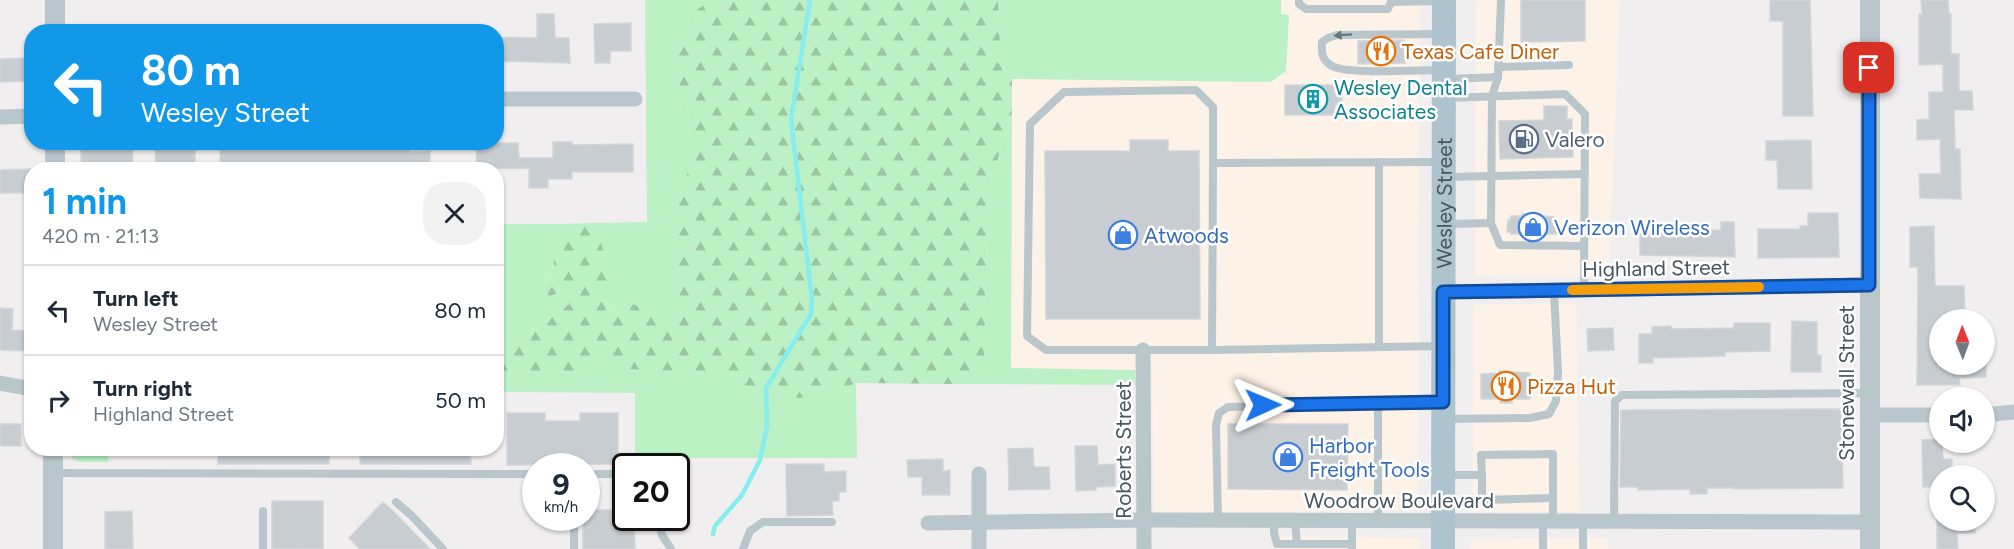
<!DOCTYPE html>
<html lang="en">
<head>
<meta charset="utf-8">
<style>
	body { margin:0; font-family:Figtree,sans-serif; background:#f2f2f3; color:#1f2937; height:100vh; display:flex; flex-direction:column; font-size:22px; white-space:nowrap }
	* { box-sizing:border-box; margin:0 }
	p { font-size:20px; color:#747a83 }
	.icon { flex:none; width:33px; height:33px; fill:none; stroke:currentColor; stroke-width:2; stroke-linecap:round; stroke-linejoin:round }
	.map { position:relative; flex:1; overflow:hidden }
	.drawer { position:absolute; left:24px; top:162px; width:480px; height:294px; display:flex; flex-direction:column; background:#fff; border-radius:24px; box-shadow:0 2px 4px #0004 }
	.drawer>* { flex:none }
	.top-card { position:absolute; left:24px; top:24px; width:480px; height:126px; border-radius:24px; box-shadow:0 2px 4px #0004; background:#1298e8; color:#fff; overflow:hidden }
	.needle { width:39px; rotate:359deg }
	.tools { position:absolute; left:1929px; top:309px; display:grid; gap:12px }
	.tools a { display:grid; place-items:center; width:66px; height:66px; border-radius:50%; background:#fff; box-shadow:0 2px 4px #0004; font-size:30px }
	.speed { position:absolute; left:522px; top:453px; display:flex; gap:12px; font-size:30px; font-weight:700; text-align:center }
	.speed>* { display:grid; place-content:center; width:78px; height:78px; border-radius:50%; background:#fff; box-shadow:0 2px 4px #0004; line-height:1 }
	.speed small { font-size:15px; font-weight:400 }
	.speed .limit { border:3px solid #111; border-radius:9px; background:#fff; color:#111 }
	.pin { position:absolute; display:grid; place-items:center; width:51px; height:51px; color:#fff; margin:-26px; border-radius:12px; box-shadow:0 3px 9px #0006 }
	.me { position:absolute; width:66px; margin:-33px; rotate:89deg; stroke-linejoin:round; filter:drop-shadow(0 0 4px #0008) }
	.turn { display:flex; align-items:center; gap:21px; height:126px; padding:0 18px; font-size:27px }
	.turn .icon { width:78px; height:78px; stroke-width:2.5 }
	.turn b { display:block; font-size:42px; line-height:51px }
	.round { display:grid; place-items:center; flex:none; width:63px; height:63px; border-radius:24px; background:#f2f2f3 }
	.overview { display:flex; align-items:center; justify-content:space-between; height:102px; padding:0 18px }
	h1 { font-size:36px; font-weight:700; line-height:45px; color:#1298e8 }
	ul { padding:0; list-style:none }
	li { display:flex; align-items:center; gap:18px; height:90px; padding:0 18px; border-top:2px solid #e0e1e3 }
	li div { flex:1 }
	li b { display:block; font-size:22px }
	li em { font-style:normal }
	.map>svg:first-child { display:block }
	.commercial { fill:#fdf2e7 }
	.green { fill:#bbf1c5 }
	.forest { fill:url(#forest-firs) }
	.lines { fill:none; stroke-linecap:round; stroke-linejoin:round }
	.stream { stroke:#86eeef; stroke-width:4.5 }
	.building { fill:#c8cdd1; stroke:#d2d6da; stroke-width:1.5 }
	.service { stroke:#b9c6cc; stroke-width:8 }
	.minor { stroke:#b9c6cc; stroke-width:15 }
	.tertiary { stroke:#b9c6cc; stroke-width:20 }
	.primary { stroke:#adc4cf; stroke-width:24 }
	.oneway { fill:#68787e }
	.route-casing { stroke:#114b97; stroke-width:15 }
	.route { stroke:#1a73e8; stroke-width:10 }
	.slow { stroke:#f59e0b; stroke-width:10 }
	.labels { text-anchor:middle; dominant-baseline:central; stroke-width:5; stroke-linejoin:round; paint-order:stroke }
	.food-label { font-size:21px; fill:#c56008; stroke:#fff; text-anchor:start }
	.culture-label { font-size:21px; fill:#0d838f; stroke:#fff; text-anchor:start }
	.service-label { font-size:21px; fill:#4e5e75; stroke:#fff; text-anchor:start }
	.street-label { font-size:21px; fill:#46565d; stroke:#fff }
	.shop-label { font-size:21px; fill:#366cbe; stroke:#fff; text-anchor:start }
</style>
</head>
<body>
<div class="map">
<svg width="2014" height="549" viewBox="0 0 2014 549">
	<defs>
		<pattern id="forest-firs" width="22" height="20" patternUnits="userSpaceOnUse" patternTransform="scale(1.5)"><rect width="22" height="20" fill="#bbf1c5"/><path d="M5 1l3.5 6h-7zM16 11l3.5 6h-7z" fill="#9ac6a3"/></pattern>
	</defs>
	<rect width="100%" height="100%" fill="#f1eeef"/>
	<!-- commercial -->
	<g class="commercial">
		<path d="M1281,0H1420L1418,510L1154,513L1152,370L1011,369L1012,79L1271,82L1289,15H1281Z"/>
		<path d="M1476,0H1620L1609,277L1475,276Z"/>
		<path d="M1576,303L1580,512H1473V305Z"/>
		<path d="M1274,536L1420,538V549H1274Z"/>
		<path d="M1608,538V549H1471V539Z"/>
	</g>
	<!-- green -->
	<g class="green">
		<path d="M645,0H710L688,17L692,31L673,63L689,114L694,162L677,192L675,249L682,288L673,316L624,302L604,315L609,266L594,223L647,222Z"/>
		<path d="M998,0H1281V14L1289,15L1286,71L1271,82L1012,79L1001,67Z"/>
		<path d="M1012,112L1011,368L1135,370V385L954,384L984,359L988,191Z"/>
		<path d="M496,224H561L553,251L554,264L540,292L565,290L569,304L510,350L497,349Z"/>
		<path d="M606,358L629,369L735,376L750,392L823,396L856,383L857,458H635V393L497,392L496,374L586,372Z"/>
		<path d="M72,449H108V462H80L72,459Z"/>
	</g>
	<!-- forest -->
	<path class="forest" d="M710,0H998L1001,67L1012,79V112L988,191L984,359L954,384L856,383L823,396L783,399L750,392L735,376L629,369L606,358L586,372L497,374V349L510,350L569,304L565,290L550,296L540,292L554,265L553,251L561,224L594,223L609,266L605,315L624,302L673,315L682,288L675,249L677,192L694,162L689,114L673,63L692,31L688,17Z"/>
	<g class="lines">
		<!-- stream -->
		<path class="stream" d="M713,534L715,526L742,495L760,460L767,426L766,388L811,314L812,300L791,120L810,0"/>
	</g>
	<!-- building -->
	<g class="building">
		<path d="M1521,0H1585V41L1521,42Z"/>
		<path d="M1770,0H1810L1813,116H1783V21H1770Z"/>
		<path d="M1921,0H1948L1949,14H1951V54H1959V91H1972L1973,110H1954L1955,149H1960L1961,199L1920,198L1919,174H1941L1940,139L1917,140V120L1929,119V92H1943V64L1919,65V14H1922Z"/>
		<path d="M537,14H554L555,38H569L570,63L496,61V37L537,38Z"/>
		<path d="M631,23V51H610V63H595L594,24Z"/>
		<path d="M1404,40L1405,63L1358,64V41Z"/>
		<path d="M29,58V81L0,82V59Z"/>
		<path d="M1285,85H1335L1334,93H1342V105H1335V115H1285Z"/>
		<path d="M1544,106H1567V119H1572L1573,157L1500,159L1499,121L1544,120Z"/>
		<path d="M1130,140H1168V151H1199L1200,319H1046L1045,151H1130Z"/>
		<path d="M1811,140L1812,189H1778L1777,160H1766V141Z"/>
		<path d="M81,142H132L133,170H81Z"/>
		<path d="M155,142H195V166H185V170H156Z"/>
		<path d="M410,142V152L430,151V170H220V143Z"/>
		<path d="M553,142H572V145L633,144V172H572V179H548V188H529V168L477,169L476,143H518L519,158H553Z"/>
		<path d="M31,169V193H0V170Z"/>
		<path d="M1808,213H1838L1839,257L1758,258V229H1800V226H1808Z"/>
		<path d="M1522,214L1554,217L1553,222H1558V234H1511V232H1507L1508,220H1510L1511,216H1522Z"/>
		<path d="M1721,222H1734L1735,257L1640,255V227H1684V231L1721,230Z"/>
		<path d="M1934,226L1935,286H1964L1965,320H1940V364H1986V377L1959,378L1960,385H1917L1918,267H1910V227Z"/>
		<path d="M0,308L13,309L12,330L27,331L26,351L0,350Z"/>
		<path d="M1792,321L1817,322V355H1821V372H1791Z"/>
		<path d="M1734,323H1770V351L1725,352V356L1653,358V363H1639V334H1652V327L1671,326V329L1734,328Z"/>
		<path d="M1613,328L1614,350L1588,351L1587,329Z"/>
		<path d="M1499,371L1530,373V399H1512V403H1500V399H1481V374L1499,373Z"/>
		<path d="M1841,409L1843,488L1734,489V488H1707V494H1690V489L1638,490V487H1620L1621,410Z"/>
		<path d="M507,413H545V421H580V413H618V464L507,465Z"/>
		<rect x="0" y="424" width="21" height="22"/>
		<path d="M1228,424H1348L1347,490L1228,489Z"/>
		<path d="M1940,439V442H1942L1943,459H1952V476H1940V487H1923L1922,440Z"/>
		<path d="M1075,446H1097L1098,465L1115,464V486L1096,487V490L1076,491Z"/>
		<rect x="218" y="448" width="111" height="16"/>
		<path d="M360,448H470L471,464H360Z"/>
		<path d="M1033,448L1034,467H1049L1050,489L1009,490L1008,449Z"/>
		<path d="M943,459V471L950,470V495H922V477H908L907,460Z"/>
		<path d="M786,464H824V472L846,471V492H839V501H832L833,515L787,516Z"/>
		<path d="M272,501H323V549L272,548Z"/>
		<path d="M383,502L395,513L430,549H360L349,538Z"/>
		<path d="M586,510H626V518H634L635,549H583V518H586Z"/>
		<path d="M132,511L133,549H105V512Z"/>
		<path d="M1937,520H1975V533H1957L1958,549H1937Z"/>
	</g>
	<g class="lines">
		<!-- service -->
		<g class="service">
			<path d="M1299,0V4L1306,9H1388L1391,2"/>
			<path d="M1391,0V2L1442,1"/>
			<path d="M1498,67L1569,65"/>
			<path d="M1442,70C1418,70 1350,75 1332,66C1322,60 1321,53 1322,42L1328,38L1337,35L1442,34"/>
			<path d="M1448,79L1498,77L1501,0"/>
			<path d="M1447,98L1565,94L1585,114L1584,290"/>
			<path d="M1448,177L1584,174"/>
			<path d="M1491,223L1500,245L1584,246"/>
			<path d="M1448,224L1491,223L1492,96L1498,77"/>
			<path d="M1442,346L1212,350L1213,163L1442,162"/>
			<path d="M1379,347V162"/>
			<path d="M1212,350H1046L1027,336L1030,124L1064,92L1196,90L1213,107V163"/>
			<path d="M1445,419L1530,418L1549,414L1556,401L1558,372L1554,291"/>
			<path d="M54,473L536,474"/>
			<path d="M586,474H626"/>
			<path d="M1448,475H1482L1481,455L1553,454V498L1482,500V475"/>
			<path d="M396,502L412,516L443,549"/>
			<path d="M659,518L662,535L671,549"/>
			<path d="M1218,521L1216,425L1219,413L1228,407L1442,402"/>
			<path d="M1274,521V533L1277,544H1352"/>
			<path d="M1295,521L1297,544"/>
			<path d="M1378,521V403"/>
			<path d="M1553,522V498"/>
			<path d="M1614,522L1615,401L1622,395L1869,393"/>
			<path d="M263,549V511"/>
			<path d="M574,549V518"/>
			<path d="M743,549L750,531L763,522H832"/>
			<path d="M1352,549V521"/>
			<path d="M1543,549V521"/>
			<path d="M1583,549V522"/>
		</g>
		<!-- minor -->
		<g class="minor">
			<path d="M496,99H635"/>
			<path d="M0,117L32,116"/>
			<path d="M1443,292L1869,285"/>
			<path d="M1143,350L1144,549"/>
			<path d="M0,383L32,389"/>
			<path d="M1871,415H1940"/>
			<path d="M1984,415L2014,412"/>
			<path d="M928,523L1144,520L1870,522"/>
			<path d="M979,549V474"/>
		</g>
		<!-- tertiary -->
		<g class="tertiary">
			<path d="M55,0V32"/>
			<path d="M1870,0V549"/>
			<path d="M55,170V142"/>
			<path d="M53,549V448"/>
		</g>
		<!-- primary -->
		<path class="primary" id="s1" d="M1443,549L1444,0"/>
	</g>
	<!-- one-way arrows -->
	<defs><path id="oneway-solid" d="M-6-.8H1V-3.2L6.5 0L1 3.2V.8H-6Z" transform="scale(1.5)"/></defs>
	<use class="oneway" href="#oneway-solid" transform="translate(1343 35) rotate(176)"/>
	<g class="lines">
		<!-- route casing -->
		<g class="route-casing">
			<path id="route" d="M1263,405L1443,402V292L1869,285V68"/>
		</g>
		<!-- route -->
		<use href="#route" class="route"/>
		<!-- slow -->
		<path class="slow" d="M1572,290L1759,287"/>
	</g>
	<!-- icons -->
	<defs>
		<g id="restaurant-ring" transform="scale(1.5)"><circle r="9.5" fill="#fff" stroke="#e8710a" stroke-width="1.5"/><path d="M-5-6h1v4h1v-4h1v4h1v-4h1v5L-1.5 .5V6h-2V.5L-5-1ZM5-6V6H3V1.5H1.5Q1.5-4 5-6Z" fill="#e8710a"/></g>
		<g id="building-ring" transform="scale(1.5)"><circle r="9.5" fill="#fff" stroke="#0f9aa8" stroke-width="1.5"/><path d="M-4-6H4V6H1V3H-1V6H-4ZM-2.5-4.3h1.7v1.8h-1.7ZM.8-4.3h1.7v1.8H.8ZM-2.5-1h1.7V.8h-1.7ZM.8-1h1.7V.8H.8Z" fill="#0f9aa8"/></g>
		<g id="fuel-ring" transform="scale(1.5)"><circle r="9.5" fill="#fff" stroke="#5c6f8a" stroke-width="1.5"/><path d="M-5.5-6h7V0h2V4h1.3V-2.5L3-4.5l.8-.8L6-3V5H2.5V1h-1V6h-7ZM-4.2-4.7v3.2H.2V-4.7Z" fill="#5c6f8a"/></g>
		<g id="shop-ring" transform="scale(1.5)"><circle r="9.5" fill="#fff" stroke="#3f7fe0" stroke-width="1.5"/><path d="M-5-2.5h2.3a2.7 3.5 0 0 1 5.4 0H5L5.5 6h-11ZM-1.5-2.5h3a1.5 2.3 0 0 0-3 0Z" fill="#3f7fe0"/></g>
	</defs>
	<g fill-rule="evenodd">
		<use href="#restaurant-ring" x="1381" y="51"/>
		<use href="#building-ring" x="1313" y="99"/>
		<use href="#fuel-ring" x="1524" y="139"/>
		<use href="#shop-ring" x="1533" y="227"/>
		<use href="#shop-ring" x="1123" y="235"/>
		<use href="#restaurant-ring" x="1506" y="386"/>
		<use href="#shop-ring" x="1288" y="457"/>
	</g>
	<g class="labels">
		<!-- food labels -->
		<g class="food-label">
			<text x="1402" y="51">Texas Cafe Diner</text>
			<text x="1527" y="386">Pizza Hut</text>
		</g>
		<!-- culture labels -->
		<g class="culture-label">
			<text x="1334" y="87">Wesley Dental<tspan x="1334" dy="24">Associates</tspan></text>
		</g>
		<!-- service labels -->
		<g class="service-label">
			<text x="1545" y="139">Valero</text>
		</g>
		<!-- street labels -->
		<g class="street-label">
			<text stroke="none"><textPath href="#s1" startOffset="346">Wesley Street</textPath></text>
			<text transform="translate(1656 268) rotate(-1)">Highland Street</text>
			<text transform="translate(1846 383) rotate(-90)">Stonewall Street</text>
			<text transform="translate(1123 450) rotate(-90)">Roberts Street</text>
			<text x="1399" y="500">Woodrow Boulevard</text>
		</g>
		<!-- shop labels -->
		<g class="shop-label">
			<text x="1554" y="227">Verizon Wireless</text>
			<text x="1144" y="235">Atwoods</text>
			<text x="1309" y="445">Harbor<tspan x="1309" dy="24">Freight Tools</tspan></text>
		</g>
	</g>
</svg>
<div class="tools">
<a><svg class="needle" viewBox="-14 -14 28 28"><path d="M0-13l5 13h-10z" fill="#e53935"/><path d="M0 13l5-13h-10z" fill="#747a83"/></svg></a>
<a><svg class="icon" aria-label="sound" viewBox="0 0 24 24"><path d="M4 9h4l5-4v14l-5-4H4zM17 9q2 3 0 6"/></svg></a>
<a><svg class="icon" aria-label="search" viewBox="0 0 24 24"><circle cx="10" cy="10" r="6"/><path d="M15 15l6 6"/></svg></a>
</div>
<div class="speed"><div>9<small>km/h</small></div><div class="limit">20</div></div>
<div class="pin" style="left:1869px;top:68px;background:#d93025"><svg class="icon" aria-label="arrive" viewBox="0 0 24 24"><path d="M6 21V4h12l-3 4 3 4H6"/></svg></div>
<svg class="me" style="left:1263px;top:405px" viewBox="-20 -20 40 40"><path d="M0-17L14 15 0 8-14 15z" fill="#1a73e8" stroke="#fff" stroke-width="4"/></svg>
<div class="top-card">
<div class="turn"><svg class="icon" aria-label="left" viewBox="0 0 24 24"><path d="M17 20v-9H6M10 6l-5 5 5 5"/></svg><div><b>80 m</b>Wesley Street</div></div>
</div>
<section class="drawer">
<div class="overview"><div><h1>1 min</h1><p>420 m · 21:13</p></div><a class="round"><svg class="icon" aria-label="close" viewBox="0 0 24 24"><path d="M6 6l12 12M18 6L6 18"/></svg></a></div>
<ul>
<li><svg class="icon" aria-label="left" viewBox="0 0 24 24"><path d="M17 20v-9H6M10 6l-5 5 5 5"/></svg><div><b>Turn left</b><p>Wesley Street</p></div><em>80 m</em></li>
<li><svg class="icon" aria-label="right" viewBox="0 0 24 24"><path d="M7 20v-9h11M14 6l5 5-5 5"/></svg><div><b>Turn right</b><p>Highland Street</p></div><em>50 m</em></li>
</ul>
</section>
</div>
</body>
</html>
